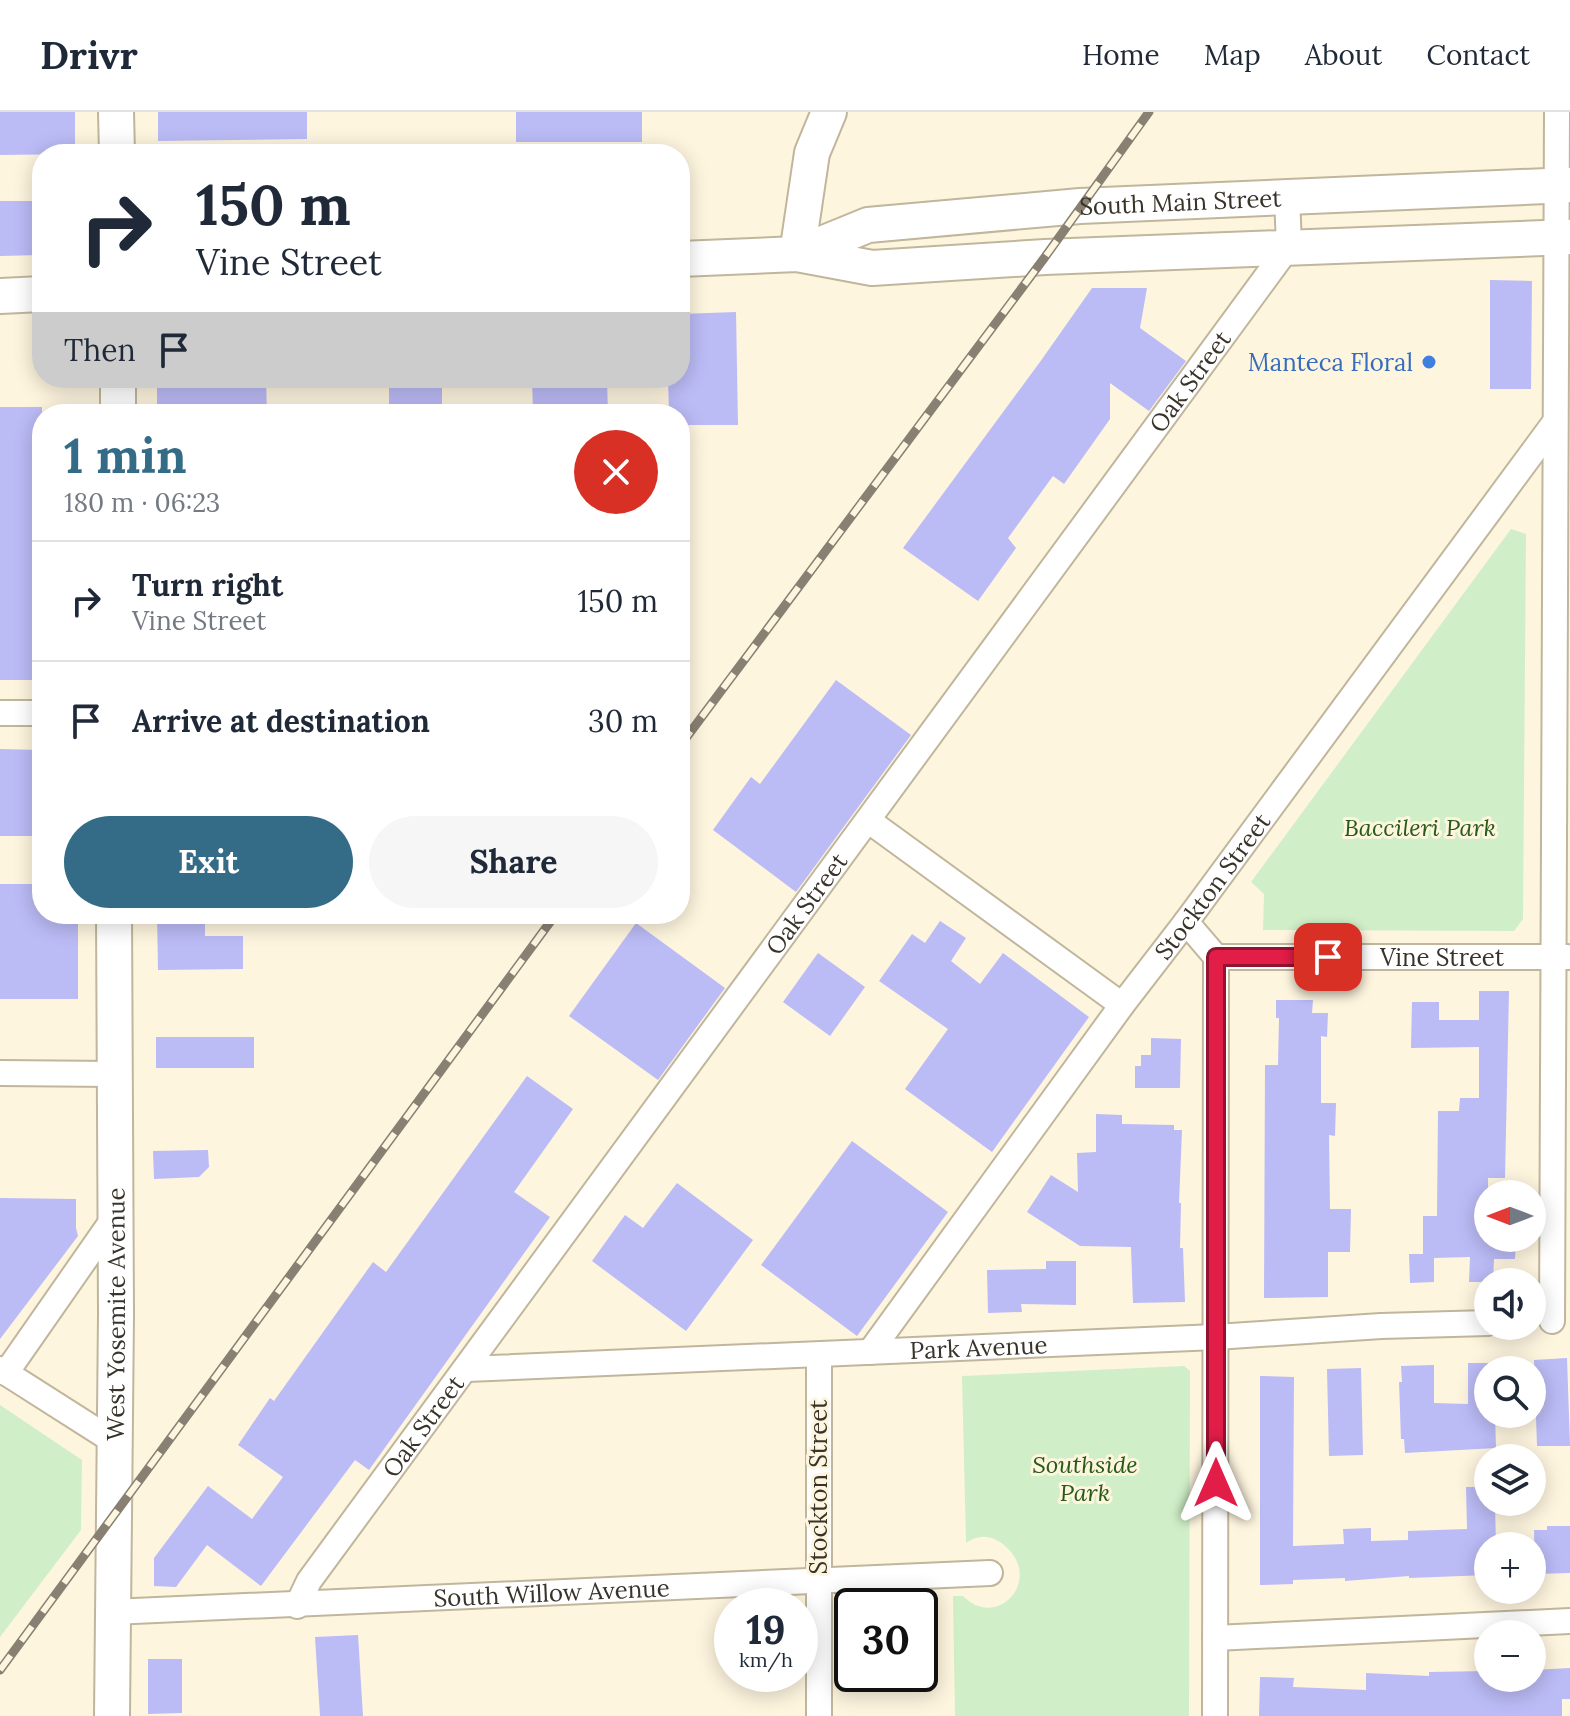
<!DOCTYPE html>
<html lang="en">
<head>
<meta charset="utf-8">
<style>
	body { margin:0; font-family:Lora,serif; background:#f6f6f7; color:#1f2937; height:100vh; display:flex; flex-direction:column; font-size:30px; white-space:nowrap }
	* { box-sizing:border-box; margin:0 }
	p { font-size:26px; color:#747a83 }
	.icon { flex:none; width:44px; height:44px; fill:none; stroke:currentColor; stroke-width:2; stroke-linecap:round; stroke-linejoin:round }
	.map { position:relative; flex:1; overflow:hidden }
	.drawer { position:absolute; left:32px; top:292px; width:658px; height:520px; display:flex; flex-direction:column; background:#fff; border-radius:32px; box-shadow:0 4px 20px #0003 }
	.drawer>* { flex:none }
	.top-card { position:absolute; left:32px; top:32px; width:658px; height:244px; border-radius:32px; box-shadow:0 4px 20px #0003; background:#fff; color:#1f2937; overflow:hidden }
	.needle { width:52px; rotate:270deg }
	.controls { position:absolute; left:1474px; top:1068px; display:grid; gap:16px }
	.controls a { display:grid; place-items:center; width:72px; height:72px; border-radius:50%; background:#fff; box-shadow:0 4px 20px #0003; font-size:40px }
	.speed { position:absolute; left:714px; top:1476px; display:flex; gap:16px; font-size:40px; font-weight:700; text-align:center }
	.speed>* { display:grid; place-content:center; width:104px; height:104px; border-radius:50%; background:#fff; box-shadow:0 4px 20px #0003; line-height:1 }
	.speed small { font-size:20px; font-weight:400 }
	.speed .limit { border:4px solid #111; border-radius:12px; background:#fff; color:#111 }
	.pin { position:absolute; display:grid; place-items:center; width:68px; height:68px; color:#fff; margin:-34px; border-radius:16px; box-shadow:0 4px 12px #0006 }
	.me { position:absolute; width:88px; margin:-44px; rotate:0deg; stroke-linejoin:round; filter:drop-shadow(0 0 6px #0008) }
	.turn { display:flex; align-items:center; gap:28px; height:168px; padding:0 32px; font-size:36px }
	.turn .icon { width:104px; height:104px; stroke-width:2.5 }
	.turn b { display:block; font-size:56px; line-height:68px }
	.then { display:flex; align-items:center; height:76px; padding:0 32px; background:#0003; gap:16px; font-size:30px }
	.round { display:grid; place-items:center; flex:none; width:84px; height:84px; border-radius:42px; background:#f6f6f7 }
	.headline { display:flex; align-items:center; justify-content:space-between; height:136px; padding:0 32px }
	h1 { font-size:48px; font-weight:700; line-height:60px; color:#346b86 }
	.cta { display:flex; gap:16px; margin-top:auto; padding:16px 32px }
	.cta a { flex:1; height:92px; border-radius:48px; background:#346b86; color:#fff; font-size:32px; font-weight:700; line-height:92px; text-align:center }
	.cta a+a { background:#f6f6f7; color:#1f2937 }
	ul { padding:0; list-style:none }
	li { display:flex; align-items:center; gap:24px; height:120px; padding:0 32px; border-top:2px solid #e0e1e3 }
	li div { flex:1 }
	li b { display:block; font-size:30px }
	li em { font-style:normal }
	header { display:flex; align-items:center; gap:48px; box-sizing:border-box; height:112px; padding:0 40px; background:#fff; border-bottom:2px solid #e0e1e3 }
	header strong { font-size:38px }
	nav { display:flex; gap:44px; margin-inline-start:auto; font-size:28px }
	.map>svg:first-child { display:block }
	.green { fill:#d0efc8 }
	.building { fill:#bbbbf6 }
	.lines { fill:none; stroke-linecap:round; stroke-linejoin:round }
	.minor-casing { stroke:#c1b69c; stroke-width:28 }
	.secondary-casing { stroke:#c1b69c; stroke-width:38 }
	.minor { stroke:#fff; stroke-width:24 }
	.secondary { stroke:#fff; stroke-width:34 }
	.rail-casing { stroke:#888173; stroke-width:9 }
	.rail { stroke:#fef5df; stroke-width:6; stroke-dasharray:18; stroke-linecap:butt }
	.route-casing { stroke:#92132f; stroke-width:20 }
	.route { stroke:#e11d48; stroke-width:14 }
	.shop-dot { fill:#3f7fe0; stroke:#fef5df; stroke-width:3 }
	.labels { text-anchor:middle; dominant-baseline:central; stroke-width:6; stroke-linejoin:round; paint-order:stroke }
	.street-label { font-size:24px; fill:#39342a; stroke:#fef5df }
	.shop-label { font-size:24px; fill:#366cbe; stroke:#fef5df; text-anchor:end }
	.park-label { font-size:24px; font-style:italic; fill:#285b18; stroke:#fef5df }
</style>
</head>
<body>
<header>
<strong>Drivr</strong>
<nav><a>Home</a><a>Map</a><a>About</a><a>Contact</a></nav>
</header>
<div class="map">
<svg width="1570" height="1604" viewBox="0 0 1570 1604">
	<rect width="100%" height="100%" fill="#fef5df"/>
	<!-- green -->
	<g class="green">
		<path d="M1511,417L1526,422L1523,807L1514,819L1263,818L1264,782L1251,770Z"/>
		<path d="M1184,1254L1190,1259L1189,1604H955L953,1484H963C998,1520 1048,1464 1000,1430C989,1423 977,1423 966,1431L962,1264Z"/>
		<path d="M0,1293L82,1348L81,1418L0,1525Z"/>
	</g>
	<!-- building -->
	<g class="building">
		<path d="M0,0H75V42L0,43Z"/>
		<path d="M158,0H307V27L158,29Z"/>
		<rect x="516" y="0" width="126" height="30"/>
		<path d="M0,89H42V143L0,144Z"/>
		<path d="M1490,168L1532,169L1531,277H1490Z"/>
		<path d="M1092,176H1147L1140,216L1186,249L1149,299L1110,271V307L1064,372L1053,364L1008,426L1016,436L978,489L903,436L1040,250Z"/>
		<path d="M736,200L738,313H680V302H669L668,266H680V202Z"/>
		<path d="M157,266H266L267,302H157Z"/>
		<rect x="389" y="266" width="53" height="36"/>
		<path d="M532,266H607L608,302H533Z"/>
		<rect x="0" y="295" width="42" height="273"/>
		<path d="M836,568L911,623L796,780L713,718L751,665L760,672Z"/>
		<path d="M0,637L42,638V724H0Z"/>
		<path d="M0,772H42V802H78V887H0Z"/>
		<path d="M157,802H205V824H243V857L158,858Z"/>
		<path d="M940,809L966,826L951,849L980,872L1003,841L1089,905L992,1040L905,977L948,917L879,869L912,822L925,831Z"/>
		<path d="M636,811L725,876L658,968L569,904Z"/>
		<path d="M818,841L865,875L830,924L783,890Z"/>
		<path d="M1479,879H1509L1505,1066H1488V1126H1516L1515,1147H1494L1493,1170H1469L1470,1145L1434,1146V1170L1410,1171L1409,1142H1423V1104H1437L1438,999H1459L1460,986H1479V935L1411,936L1412,890H1439V908H1479Z"/>
		<path d="M1276,888H1313L1312,901H1328L1327,925L1321,924V991H1336L1335,1024L1329,1023L1330,1097H1351L1350,1140H1328V1185L1264,1186L1265,953H1278L1279,906H1276Z"/>
		<rect x="156" y="925" width="98" height="31"/>
		<path d="M1151,926L1181,927L1180,976H1135V954H1141V943H1151Z"/>
		<path d="M527,964L573,997L514,1080L550,1105L369,1358L355,1348L261,1474L207,1433L176,1475L154,1474V1446L208,1374L252,1407L283,1365L238,1333L270,1286L274,1289L373,1150L386,1160Z"/>
		<path d="M1096,1002L1122,1003V1012L1174,1013V1018H1182L1179,1091H1181L1180,1136H1183L1185,1190L1133,1191L1131,1135L1080,1134L1027,1100L1051,1063L1078,1080L1077,1041L1096,1040Z"/>
		<path d="M852,1029L948,1100L857,1224L761,1153Z"/>
		<path d="M208,1038L209,1055L199,1065L154,1067L153,1039Z"/>
		<path d="M677,1071L753,1128L686,1219L592,1149L625,1103L643,1116Z"/>
		<path d="M0,1086L76,1087V1116L78,1124L0,1227Z"/>
		<path d="M1046,1149H1076V1193L1021,1192L1022,1200L988,1201L987,1158L1046,1157Z"/>
		<path d="M1567,1246L1570,1334H1537L1534,1248Z"/>
		<path d="M1468,1251H1488V1302H1495L1496,1336L1405,1341L1404,1327H1401L1399,1270H1402L1401,1254L1434,1253V1291L1468,1292Z"/>
		<path d="M1361,1256L1363,1343L1329,1344L1327,1257Z"/>
		<path d="M1260,1264L1294,1265L1293,1434L1344,1432L1343,1417L1371,1416V1429L1408,1428V1419L1467,1417L1466,1375H1488V1390H1495L1496,1434H1488V1463L1409,1466V1464L1345,1469V1466L1293,1468V1472L1260,1473Z"/>
		<path d="M1547,1414H1570V1461L1535,1462L1534,1418H1547Z"/>
		<path d="M358,1523L363,1604H320L315,1525Z"/>
		<path d="M148,1547H182V1601L148,1602Z"/>
		<path d="M1570,1556V1587H1562V1604H1259L1260,1565L1294,1566L1293,1575L1366,1578V1561L1429,1564V1560L1488,1559V1566H1532V1558Z"/>
	</g>
	<g class="lines">
		<!-- minor casing -->
		<g class="minor-casing">
			<g id="minor">
				<path d="M0,601H42"/>
				<path d="M869,709L1122,893"/>
				<path id="s1" d="M1186,810L1216,845H1567"/>
				<path d="M0,961L114,962"/>
				<path d="M1552,1209L1557,0"/>
				<path id="s2" d="M870,1240L1122,893L1186,810L1555,310"/>
				<path d="M819,1243V1604"/>
				<path d="M0,1257L113,1329"/>
				<path id="s3" d="M467,1257L1216,1225L1381,1214L1488,1211"/>
				<path d="M6,1261L116,1103"/>
				<path id="s4" d="M297,1494L309,1469L1289,134L1287,84"/>
				<path id="s5" d="M112,1500L990,1461"/>
				<path d="M1215,1526L1570,1509"/>
				<path d="M1215,1604L1216,845"/>
			</g>
		</g>
		<!-- secondary casing -->
		<g class="secondary-casing">
			<g id="secondary">
				<path d="M116,0L117,42"/>
				<path id="s6" d="M797,142L868,113L1080,94L1570,73"/>
				<path d="M797,142L812,41L829,0"/>
				<path d="M680,147L797,142L872,156L1045,145L1570,125"/>
				<path d="M0,184L42,182"/>
				<path d="M118,302V266"/>
				<path id="s7" d="M112,1604L116,1202L114,802"/>
			</g>
		</g>
		<!-- minor -->
		<use href="#minor" class="minor"/>
		<!-- secondary -->
		<use href="#secondary" class="secondary"/>
		<!-- rail casing -->
		<g class="rail-casing">
			<g id="rail">
				<path d="M680,634L1045,145L1149,0"/>
				<path d="M0,1558L556,802"/>
			</g>
		</g>
		<!-- rail -->
		<use href="#rail" class="rail"/>
	</g>
	<g class="lines">
		<!-- route casing -->
		<g class="route-casing">
			<path id="route" d="M1216,1371V845H1328"/>
		</g>
		<!-- route -->
		<use href="#route" class="route"/>
	</g>
	<!-- markers -->
	<circle class="shop-dot" cx="1429" cy="250" r="8"/>
	<g class="labels">
		<!-- street labels -->
		<g class="street-label">
			<text stroke="none"><textPath href="#s6" startOffset="390">South Main Street</textPath></text>
			<text stroke="none"><textPath href="#s4" startOffset="1516">Oak Street</textPath></text>
			<text stroke="none"><textPath href="#s2" startOffset="578">Stockton Street</textPath></text>
			<text stroke="none"><textPath href="#s4" startOffset="868">Oak Street</textPath></text>
			<text stroke="none"><textPath href="#s1" startOffset="272">Vine Street</textPath></text>
			<text stroke="none"><textPath href="#s7" startOffset="402">West Yosemite Avenue</textPath></text>
			<text stroke="none"><textPath href="#s3" startOffset="512">Park Avenue</textPath></text>
			<text stroke="none"><textPath href="#s4" startOffset="220">Oak Street</textPath></text>
			<text transform="translate(818 1375) rotate(-90)">Stockton Street</text>
			<text stroke="none"><textPath href="#s5" startOffset="440">South Willow Avenue</textPath></text>
		</g>
		<!-- shop labels -->
		<g class="shop-label">
			<text x="1413" y="250">Manteca Floral</text>
		</g>
		<!-- park labels -->
		<g class="park-label">
			<text x="1420" y="715">Baccileri Park</text>
			<text x="1085" y="1352">Southside<tspan x="1085" dy="28">Park</tspan></text>
		</g>
	</g>
</svg>
<div class="controls">
<a><svg class="needle" viewBox="-14 -14 28 28"><path d="M0-13l5 13h-10z" fill="#e53935"/><path d="M0 13l5-13h-10z" fill="#747a83"/></svg></a>
<a><svg class="icon" aria-label="sound" viewBox="0 0 24 24"><path d="M4 9h4l5-4v14l-5-4H4zM17 9q2 3 0 6"/></svg></a>
<a><svg class="icon" aria-label="search" viewBox="0 0 24 24"><circle cx="10" cy="10" r="6"/><path d="M15 15l6 6"/></svg></a>
<a><svg class="icon" aria-label="layers" viewBox="0 0 24 24"><path d="M12 4l9 5-9 5-9-5zM3 14l9 5 9-5"/></svg></a>
<a>+</a>
<a>−</a>
</div>
<div class="speed"><div>19<small>km/h</small></div><div class="limit">30</div></div>
<div class="pin" style="left:1328px;top:845px;background:#d93025"><svg class="icon" aria-label="arrive" viewBox="0 0 24 24"><path d="M6 21V4h12l-3 4 3 4H6"/></svg></div>
<svg class="me" style="left:1216px;top:1371px" viewBox="-20 -20 40 40"><path d="M0-17L14 15 0 8-14 15z" fill="#e11d48" stroke="#fff" stroke-width="4"/></svg>
<div class="top-card">
<div class="turn"><svg class="icon" aria-label="right" viewBox="0 0 24 24"><path d="M7 20v-9h11M14 6l5 5-5 5"/></svg><div><b>150 m</b>Vine Street</div></div>
<div class="then">Then<svg class="icon" aria-label="arrive" viewBox="0 0 24 24"><path d="M6 21V4h12l-3 4 3 4H6"/></svg></div>
</div>
<section class="drawer">
<div class="headline"><div><h1>1 min</h1><p>180 m · 06:23</p></div><a class="round" style="background:#d93025;color:#fff"><svg class="icon" aria-label="close" viewBox="0 0 24 24"><path d="M6 6l12 12M18 6L6 18"/></svg></a></div>
<ul>
<li><svg class="icon" aria-label="right" viewBox="0 0 24 24"><path d="M7 20v-9h11M14 6l5 5-5 5"/></svg><div><b>Turn right</b><p>Vine Street</p></div><em>150 m</em></li>
<li><svg class="icon" aria-label="arrive" viewBox="0 0 24 24"><path d="M6 21V4h12l-3 4 3 4H6"/></svg><div><b>Arrive at destination</b></div><em>30 m</em></li>
</ul>
<div class="cta"><a>Exit</a><a>Share</a></div>
</section>
</div>
</body>
</html>
